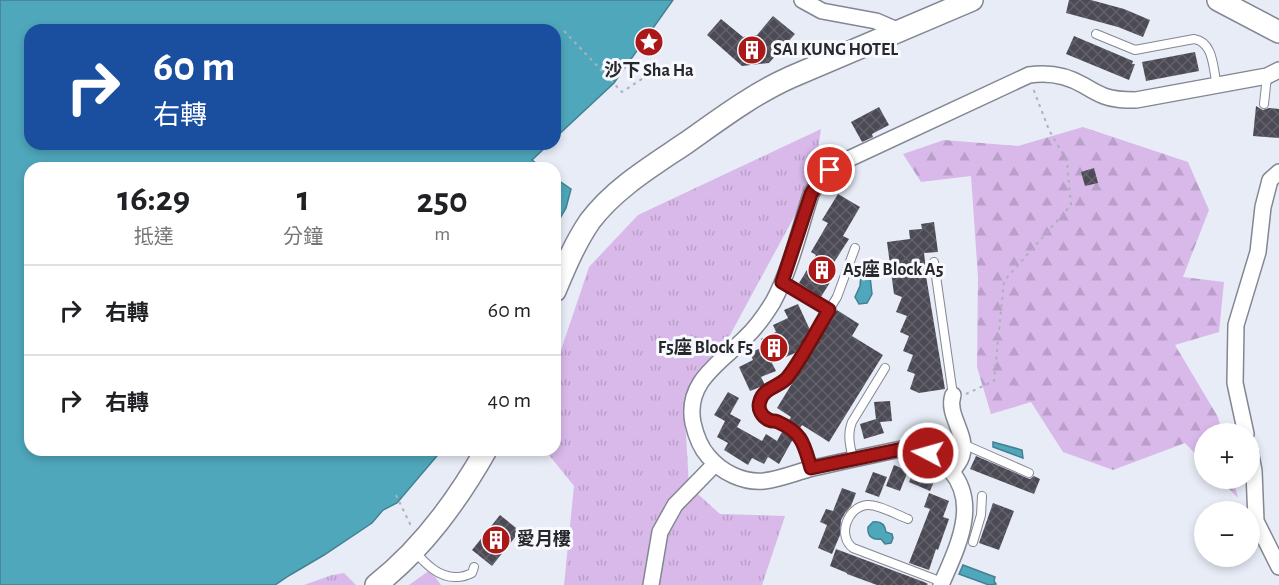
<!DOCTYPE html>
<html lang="zh-TW">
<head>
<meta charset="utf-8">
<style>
	body { margin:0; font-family:"Alegreya Sans","Noto Sans TC",sans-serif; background:#f2f2f2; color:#202124; height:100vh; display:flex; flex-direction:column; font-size:22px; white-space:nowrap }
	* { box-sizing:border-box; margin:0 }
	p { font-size:20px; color:#757577 }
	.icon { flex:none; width:33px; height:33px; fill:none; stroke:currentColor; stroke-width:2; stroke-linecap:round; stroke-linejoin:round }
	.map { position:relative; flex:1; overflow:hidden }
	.drawer { position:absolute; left:24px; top:162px; width:537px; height:294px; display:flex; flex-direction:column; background:#fff; border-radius:18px; box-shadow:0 3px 9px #0003 }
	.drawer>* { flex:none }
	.top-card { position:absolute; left:24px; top:24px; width:537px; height:126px; border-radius:18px; box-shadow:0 3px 9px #0003; background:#1a4fa0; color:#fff; overflow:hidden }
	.buttons { position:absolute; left:1194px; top:423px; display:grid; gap:12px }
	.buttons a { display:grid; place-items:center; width:66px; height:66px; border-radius:50%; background:#fff; box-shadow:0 3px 9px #0003; font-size:30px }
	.pin { position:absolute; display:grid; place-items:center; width:51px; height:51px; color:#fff; margin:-26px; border:3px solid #fff; border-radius:50%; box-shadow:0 2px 6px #0007 }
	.me { position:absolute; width:66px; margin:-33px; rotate:276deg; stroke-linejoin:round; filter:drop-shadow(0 0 4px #0008) }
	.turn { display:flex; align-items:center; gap:21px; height:126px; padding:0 30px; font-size:27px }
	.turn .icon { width:78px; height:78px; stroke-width:2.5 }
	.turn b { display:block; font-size:42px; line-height:51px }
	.eta { display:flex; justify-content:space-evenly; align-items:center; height:102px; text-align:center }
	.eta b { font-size:36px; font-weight:600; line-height:42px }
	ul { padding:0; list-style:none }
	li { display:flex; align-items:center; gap:18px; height:90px; padding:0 30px; border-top:2px solid #e0e0e0 }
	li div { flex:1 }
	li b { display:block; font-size:22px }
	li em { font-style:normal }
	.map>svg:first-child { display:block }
	.grass { fill:url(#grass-tufts) }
	.forest { fill:url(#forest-firs) }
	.pitch { fill:#d9b9ea }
	.water { fill:#4fa7bc; stroke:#438191; stroke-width:1.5 }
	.building { fill:url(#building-cross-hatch) }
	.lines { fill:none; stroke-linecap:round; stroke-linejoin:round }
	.lane-casing { stroke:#828791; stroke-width:10 }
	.street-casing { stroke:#828791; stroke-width:18 }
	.secondary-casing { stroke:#828791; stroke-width:24 }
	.path { stroke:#adb1ba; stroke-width:2; stroke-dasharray:3 4.5; stroke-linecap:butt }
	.lane { stroke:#fff; stroke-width:8 }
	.street { stroke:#fff; stroke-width:15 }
	.secondary { stroke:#fff; stroke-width:21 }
	.route-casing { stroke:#6e1010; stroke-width:15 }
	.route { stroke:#aa1818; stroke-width:10 }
	.labels { text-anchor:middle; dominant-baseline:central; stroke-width:6; stroke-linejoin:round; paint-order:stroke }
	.poi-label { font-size:18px; font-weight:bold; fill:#26282c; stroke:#f7f9fe; text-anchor:start }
</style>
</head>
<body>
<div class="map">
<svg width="1279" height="585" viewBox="0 0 1279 585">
	<defs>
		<pattern id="grass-tufts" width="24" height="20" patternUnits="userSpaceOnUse" patternTransform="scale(1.5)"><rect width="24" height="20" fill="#d9b9ea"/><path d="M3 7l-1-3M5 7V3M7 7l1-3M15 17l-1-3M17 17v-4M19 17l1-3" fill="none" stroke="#ba9fc9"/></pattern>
		<pattern id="forest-firs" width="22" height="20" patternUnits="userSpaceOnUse" patternTransform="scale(1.5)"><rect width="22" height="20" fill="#d9b9ea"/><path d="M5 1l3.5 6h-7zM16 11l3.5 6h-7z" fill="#ba9fc9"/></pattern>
		<pattern id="building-cross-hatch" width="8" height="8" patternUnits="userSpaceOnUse" patternTransform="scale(1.5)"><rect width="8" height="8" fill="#4c4b55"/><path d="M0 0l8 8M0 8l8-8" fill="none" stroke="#63626a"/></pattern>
	</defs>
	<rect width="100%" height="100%" fill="#e7ecf7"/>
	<!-- grass -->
	<g class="grass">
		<path d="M821,129L813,182L730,335L684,401L689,486L720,514L785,516L762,585H564L574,486L545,450H555V368L589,267L638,215Z"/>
		<path d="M344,573L356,585H304L332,575Z"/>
	</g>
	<!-- forest -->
	<g class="forest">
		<path d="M1083,127L1188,162L1209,210L1183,277L1224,282L1219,332L1175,345L1218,417L1222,433L1204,434V463L1185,443L1113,470L1063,452L1031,402L991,414L977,367L978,277L971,176L921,182L903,154L944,140L1018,146Z"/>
		<path d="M1219,479H1233L1238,498Z"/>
	</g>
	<!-- pitch -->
	<path class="pitch" d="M430,570L441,585H409Z"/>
	<!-- water -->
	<g class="water">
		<path d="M0,0H673L614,83L555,138V30H30V144H549L532,160L542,168H30V450H442L397,503L383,510L372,523L324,555L290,575L275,585H0Z"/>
		<path d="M555,178L571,189L566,208L555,227Z"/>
		<path d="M863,272L868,273L870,276L872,294L867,303L859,304L855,297L860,286L861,274Z"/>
		<path d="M993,442L1022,450L1023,458L993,447Z"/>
		<path d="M873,522C881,521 885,524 886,532L892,534L893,538L891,543L885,544L881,539C873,540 867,537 868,527Z"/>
		<path d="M963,565L995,577L994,581L996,584L989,585L959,574Z"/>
	</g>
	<!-- building -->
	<g class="building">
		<path d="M1069,0H1091L1124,9L1150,20L1143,37L1118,27L1066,13Z"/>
		<path d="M773,16L795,34L769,63L742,66L707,35L721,19L743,37L757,35Z"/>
		<path d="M1074,36L1133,61L1132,64H1135L1129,80L1066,54Z"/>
		<path d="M1195,52L1199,71L1146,81L1142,62Z"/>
		<path d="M1256,106L1263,110L1269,108L1279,109V138L1253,136Z"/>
		<path d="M879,107L889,125L872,134L873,137L862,142L851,122Z"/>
		<path d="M1094,168L1098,183L1085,186L1081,172Z"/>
		<path d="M838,194L860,207L843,236L849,239L831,267L837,271L821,297L799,283L816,255L811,252L828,223L822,220Z"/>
		<path d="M934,222L938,252L924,253L926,270H925L945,389L919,393L910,389L915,374L907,371L913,355L903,351L909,336L900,332L907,316L896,312L902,297L894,294L887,242L910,239L909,230L922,229L921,224Z"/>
		<path d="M798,304L810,330L795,353L772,363L776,371L761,377L765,385L750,391L739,367L753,360L750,353L765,346L761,339L776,332L773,325L788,318L784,310Z"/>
		<path d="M837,310L859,324L852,336L883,355L829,442L802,425L800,428L788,422L791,417L777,408Z"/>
		<path d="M728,392L739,398L730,414L741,420L737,427L762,441L766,434L777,441L782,432L793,439L779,464L768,457L764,464L752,458L748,465L724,450L728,443L717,437L725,421L714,415Z"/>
		<path d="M890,401L892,421L880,422L884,433L864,439L860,424L876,419L874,402Z"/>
		<path d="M976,456L1027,478L1030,479L1034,476L1040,479L1034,494L970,469Z"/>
		<path d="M894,465L908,471L900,491L886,486Z"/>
		<path d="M915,468L936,477L930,491L909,482Z"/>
		<path d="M873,472L887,477L879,497L865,492Z"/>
		<path d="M842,488L856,493L851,506L845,513L841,520L840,535L832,554L818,548L827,525L820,522L826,509L833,511Z"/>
		<path d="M929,493L949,501L943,517L949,519L938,550L936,549L929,570L909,563L930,509L924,507Z"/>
		<path d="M993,503L1014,511L999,550L979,543Z"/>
		<path d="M500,515L520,531L492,566L472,550Z"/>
		<path d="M836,549L924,582L928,584L927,585H877L847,574V573L830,566Z"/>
	</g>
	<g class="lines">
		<!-- lane casing -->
		<g class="lane-casing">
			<g id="lane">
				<path d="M1096,34L1135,50L1194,39C1214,42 1213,69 1217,86"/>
				<path d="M1264,104L1267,76"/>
				<path d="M934,262L953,395"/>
				<path d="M782,282L829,310"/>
				<path d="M963,444L1029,473"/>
				<path d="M853,459C850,446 847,435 852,422L885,368"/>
				<path d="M811,468L804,442L796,433L776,422L766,419L760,410V400L762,395L766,391L783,382L791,371L837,297L855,248"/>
				<path d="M908,519C897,515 878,504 867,505C847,507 837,536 853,548L942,582"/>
				<path d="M973,542L981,515L982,496"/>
				<path d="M415,552C426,564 439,578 457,577C462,577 468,575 472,573L474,567"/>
			</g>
		</g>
		<!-- street casing -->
		<g class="street-casing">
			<g id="street">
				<path d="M802,0L822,11L876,21L899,31"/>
				<path d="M1246,434L1235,383L1236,325L1258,252L1263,207L1270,180L1279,172"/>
				<path d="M1250,450L1254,471L1256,521L1279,567"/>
				<path d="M952,472C955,467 961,461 962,455C968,434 946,415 953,395"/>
				<path d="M651,585L660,532L675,505L715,464"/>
				<path d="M941,585C950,564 961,542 964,519C969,481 944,453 907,448C876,454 845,461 813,468C797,472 781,479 764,481C743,483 721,472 708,456C700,447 696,436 693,423C685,382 720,363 745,338C756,328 765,315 773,302C790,271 800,228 811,194C818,181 827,172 840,163L1029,75C1048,72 1066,75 1083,85C1090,89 1096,93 1104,96C1114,100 1125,100 1136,100L1267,76L1279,70"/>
			</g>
		</g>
		<!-- secondary casing -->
		<g class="secondary-casing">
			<g id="secondary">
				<path d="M1218,0L1279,32"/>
				<path d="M555,291C565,267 575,243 590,221C615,188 652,166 686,143C720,119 753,94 791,77L972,0"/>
				<path d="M376,585C423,548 457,501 486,450"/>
			</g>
		</g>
		<!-- path -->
		<g class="path">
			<path d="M564,31L622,92L648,75"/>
			<path d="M966,394L994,381L1004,281L1071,205L1067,161L1049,130L1033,88"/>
			<path d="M396,495L412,528"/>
		</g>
		<!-- lane -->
		<use href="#lane" class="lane"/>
		<!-- street -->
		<use href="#street" class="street"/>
		<!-- secondary -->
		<use href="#secondary" class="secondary"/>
	</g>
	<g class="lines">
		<!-- route casing -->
		<g class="route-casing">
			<path id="route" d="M830,170L816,186L811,194L782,282L829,310C816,331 802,359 787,378C779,387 763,388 760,401C757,409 762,417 769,420C776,423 770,419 778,422C803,433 804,445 811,468L907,448L928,453"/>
		</g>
		<!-- route -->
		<use href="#route" class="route"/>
	</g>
	<!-- icons -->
	<defs>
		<g id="sight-disc" transform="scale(1.5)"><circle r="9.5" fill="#aa1818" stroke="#f7f9fe"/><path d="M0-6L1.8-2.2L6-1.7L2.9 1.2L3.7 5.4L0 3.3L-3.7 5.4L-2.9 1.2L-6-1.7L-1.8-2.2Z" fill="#fff"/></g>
		<g id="building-disc" transform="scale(1.5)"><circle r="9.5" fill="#aa1818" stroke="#f7f9fe"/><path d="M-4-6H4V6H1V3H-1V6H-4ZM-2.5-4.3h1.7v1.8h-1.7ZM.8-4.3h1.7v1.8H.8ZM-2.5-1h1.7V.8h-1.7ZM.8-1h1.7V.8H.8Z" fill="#fff"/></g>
	</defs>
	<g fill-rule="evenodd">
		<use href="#sight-disc" x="649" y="42"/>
		<use href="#building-disc" x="752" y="50"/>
		<use href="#building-disc" x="822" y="270"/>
		<use href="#building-disc" x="774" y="348"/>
		<use href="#building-disc" x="496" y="540"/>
	</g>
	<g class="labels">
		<!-- poi labels -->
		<g class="poi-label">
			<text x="773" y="50">SAI KUNG HOTEL</text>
			<text x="649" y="71" text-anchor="middle">沙下 Sha Ha</text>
			<text x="843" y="270">A5座 Block A5</text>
			<text x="753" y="348" text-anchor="end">F5座 Block F5</text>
			<text x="517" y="540">愛月樓</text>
		</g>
	</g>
</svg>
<div class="buttons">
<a>+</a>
<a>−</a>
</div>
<div class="pin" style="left:830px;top:170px;background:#d93025"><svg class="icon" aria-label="arrive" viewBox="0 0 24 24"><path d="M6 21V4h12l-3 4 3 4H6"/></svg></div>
<svg class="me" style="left:928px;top:453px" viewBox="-20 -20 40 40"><circle r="17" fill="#aa1818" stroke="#fff" stroke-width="3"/><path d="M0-11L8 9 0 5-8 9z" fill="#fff"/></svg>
<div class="top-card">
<div class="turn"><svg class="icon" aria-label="right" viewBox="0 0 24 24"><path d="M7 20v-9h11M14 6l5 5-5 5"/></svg><div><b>60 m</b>右轉</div></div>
</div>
<section class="drawer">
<div class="eta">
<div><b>16:29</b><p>抵達</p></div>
<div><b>1</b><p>分鐘</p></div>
<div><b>250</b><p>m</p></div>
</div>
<ul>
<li><svg class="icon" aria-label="right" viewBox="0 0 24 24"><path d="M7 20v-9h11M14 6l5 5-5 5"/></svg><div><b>右轉</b></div><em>60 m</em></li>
<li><svg class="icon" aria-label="right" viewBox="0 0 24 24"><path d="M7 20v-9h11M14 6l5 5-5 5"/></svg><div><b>右轉</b></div><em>40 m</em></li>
</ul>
</section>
</div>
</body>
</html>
